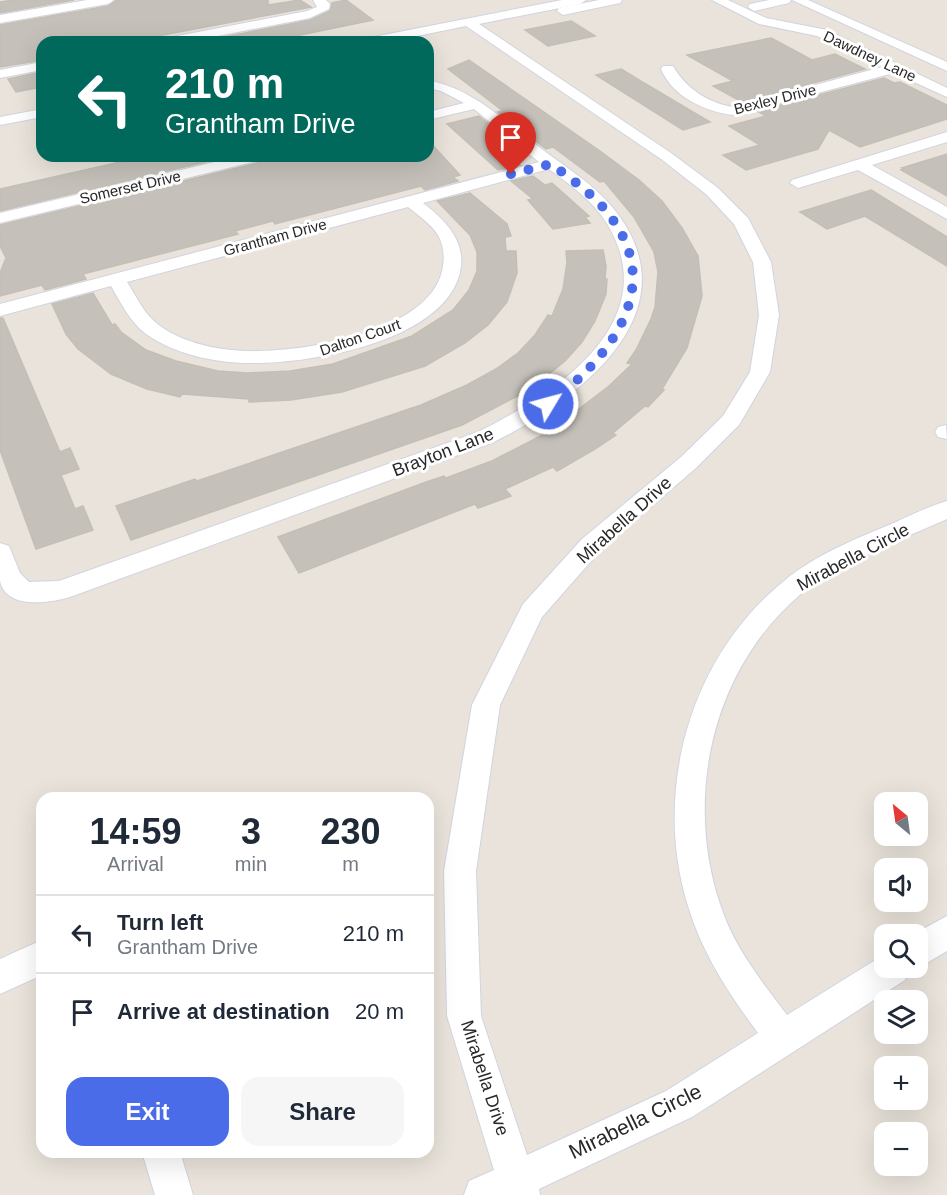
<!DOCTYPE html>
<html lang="en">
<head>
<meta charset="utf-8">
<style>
	body { margin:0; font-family:Helvetica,sans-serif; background:#f6f6f7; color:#1f2937; height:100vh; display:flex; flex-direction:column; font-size:22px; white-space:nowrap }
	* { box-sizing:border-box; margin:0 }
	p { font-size:20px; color:#747a83 }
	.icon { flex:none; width:33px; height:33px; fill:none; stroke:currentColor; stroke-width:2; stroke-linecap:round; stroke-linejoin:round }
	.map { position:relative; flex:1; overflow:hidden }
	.sheet { position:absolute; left:36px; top:792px; width:398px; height:366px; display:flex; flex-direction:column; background:#fff; border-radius:18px; box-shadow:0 6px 24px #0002 }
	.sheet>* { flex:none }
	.hud { position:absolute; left:36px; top:36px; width:398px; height:126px; border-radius:18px; box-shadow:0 6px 24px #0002; background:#00695c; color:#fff; overflow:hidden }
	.needle { width:39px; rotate:331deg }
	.tools { position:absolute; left:874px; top:792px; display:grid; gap:12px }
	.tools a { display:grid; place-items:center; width:54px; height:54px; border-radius:12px; background:#fff; box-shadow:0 6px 24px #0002; font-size:30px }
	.pin { position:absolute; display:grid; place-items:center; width:51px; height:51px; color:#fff; margin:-62px -26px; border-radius:50% 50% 50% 0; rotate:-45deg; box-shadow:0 0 6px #0007 }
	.pin .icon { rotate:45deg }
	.me { position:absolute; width:66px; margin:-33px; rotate:53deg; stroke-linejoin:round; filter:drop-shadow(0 0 4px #0008) }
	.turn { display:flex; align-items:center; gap:21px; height:126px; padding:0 30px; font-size:27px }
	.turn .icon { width:78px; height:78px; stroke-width:2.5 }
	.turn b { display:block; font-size:42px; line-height:51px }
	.eta { display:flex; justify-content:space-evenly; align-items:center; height:102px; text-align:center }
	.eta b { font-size:36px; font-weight:700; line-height:42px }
	.primary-button { display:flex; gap:12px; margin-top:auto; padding:12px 30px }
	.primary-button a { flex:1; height:69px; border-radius:18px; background:#4a6ce8; color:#fff; font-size:24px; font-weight:700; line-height:69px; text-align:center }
	.primary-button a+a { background:#f6f6f7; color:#1f2937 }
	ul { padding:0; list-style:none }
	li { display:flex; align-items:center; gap:18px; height:78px; padding:0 30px; border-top:2px solid #e0e1e3 }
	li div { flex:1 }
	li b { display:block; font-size:22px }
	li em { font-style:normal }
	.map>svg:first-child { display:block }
	.building { fill:#c5c1ba; stroke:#c4bfb5; stroke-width:1.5 }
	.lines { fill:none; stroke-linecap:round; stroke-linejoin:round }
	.minor-casing { stroke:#d1d4e0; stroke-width:2 }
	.minor { fill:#fff; fill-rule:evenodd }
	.route { stroke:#4a6ce8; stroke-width:10; stroke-dasharray:0 18 }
	.labels { text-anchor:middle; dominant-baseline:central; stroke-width:6; stroke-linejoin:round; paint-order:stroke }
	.far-street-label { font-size:15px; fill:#282828; stroke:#fff }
	.street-label { font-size:18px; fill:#282828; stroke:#fff }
	.near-street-label { font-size:21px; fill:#282828; stroke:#fff }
</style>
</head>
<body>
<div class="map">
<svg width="947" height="1195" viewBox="0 0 947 1195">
	<rect width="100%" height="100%" fill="#e9e3db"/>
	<!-- building -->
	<g class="building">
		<path d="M13,0H74L0,13V2Z"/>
		<path d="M116,0H268V5L300,0L311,7L126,42H42V60L1,67L0,65V25L108,6Z"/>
		<path d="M346,0L373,20L266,42H231L225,37L310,20L330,11L332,3Z"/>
		<path d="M571,21L595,36L548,46L525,30Z"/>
		<path d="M771,38L812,60L835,54L865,69L742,102L713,86L733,81L687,55Z"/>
		<path d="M469,60L600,151L639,180L662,201L682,228L698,256L702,296L687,348L662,389L664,390L648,407L645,406L613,433L616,435L595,449L557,471L553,467L505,489L511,496L478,508L475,504L299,573L278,537L429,481L444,476L446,478L492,461L550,431L609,386L632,364L627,363L636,350L651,319L655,307L658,272L654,252L634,217L604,181L600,182L553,147L546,149L498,112L503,111L448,69Z"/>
		<path d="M621,69L639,80L710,122L683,130L596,75Z"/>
		<path d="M42,72V87L16,92L8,79Z"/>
		<path d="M884,78L894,83L900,82L947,105V119L860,147L829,130L818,149L746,170L723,155L760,145L729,126L766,116L757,111Z"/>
		<path d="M479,116L526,154L511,158L520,165L498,170L447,124Z"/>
		<path d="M428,140L460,175L453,177L458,181L425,190L421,186L275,224L273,221L235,231L238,234L83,274L86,279L45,290L42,285L0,296V273L6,258L0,246V225L266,161L270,156H428Z"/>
		<path d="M947,154V196L901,170L904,169L902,168Z"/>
		<path d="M147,156H230L0,211V189Z"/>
		<path d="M533,176L545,185L552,183L589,216L585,217L590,223L553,229L528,200L533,199L511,181Z"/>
		<path d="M871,190L947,237V266L865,216L827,229L800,212Z"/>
		<path d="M470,193L507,224L511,236L505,237L506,251H516L517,273L507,302L488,325L465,343L425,366L342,392L291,400L249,402V399L182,394L180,397L147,389L111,374L78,349L66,334L52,304L93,293L112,325L115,324L121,332L146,350L176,361L218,371L247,373L290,371L333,364L412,336L453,310L469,290L477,271V252L470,235L437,201Z"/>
		<path d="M603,250L606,266L605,279H607L606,294L595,321L582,342L565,361L529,390L462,425L131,540L116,506L195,479L197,481L421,405L467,385L496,369L518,353L535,335L548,315L552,316L563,289L567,262L566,251Z"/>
		<path d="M0,318H3L60,452L70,448L79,469L61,475L75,509L83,506L93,530L36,549L0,450Z"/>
	</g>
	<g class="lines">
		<!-- minor casing -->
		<g class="minor-casing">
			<g id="minor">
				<path d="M87,0H114L108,4L0,23V15Z"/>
				<path d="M313,0H326L330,4L329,9L310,18L187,42H161L167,38L307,11L317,7Z"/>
				<path d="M562,0H586L580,4L479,24L671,153L718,188L748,218L771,262L779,315L770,372L739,425L697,467L600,551L542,617L500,705L476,871L481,1016L527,1155L666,1091L758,1033C729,994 702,953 688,906C652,791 690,657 784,581C816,554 858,538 896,522C913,514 930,506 947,501V519C899,541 844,559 802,593C712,668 683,798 721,907C734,947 762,982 787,1015L885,954V968H910L905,980L692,1117L539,1189L540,1195H464L469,1181L494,1170L447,1016L444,871L472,705L523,604L582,539L681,457L723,416L750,372L759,315L753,262L734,224L706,194L661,159L466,26L388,42H362L368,38Z"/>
				<path d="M599,0H622L620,3L563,15L557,11L559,8Z"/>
				<path d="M712,0H728L766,18L827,30L947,88V97L894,73L733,115C705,112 672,96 661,69L663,66H673C685,87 707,103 733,107L882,67L817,36L759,24Z"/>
				<path d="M769,0H791L789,3L754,11L748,7L750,4Z"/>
				<path d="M792,0H808L947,62V71Z"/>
				<path d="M42,62V70L0,78V70Z"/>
				<path d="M432,81C478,92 506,123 543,150C567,168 593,184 613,208C697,311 579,399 494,442L70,597C50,603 6,610 0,581C0,569 0,555 0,543L9,546L20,573L29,582L59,581L478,432C555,394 668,321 606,222C592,200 569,184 549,169L423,203C448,222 470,246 458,279C435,343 309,364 249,363C215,363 174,354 146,334C130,322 121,303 111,286L0,316V304L539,162L474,109L428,120V112L464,103L441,91L428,88V82ZM408,207C418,215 431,224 438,235C444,246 445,259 442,271C428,333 300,353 246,351C217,350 184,343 160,326C144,315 137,297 127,282Z"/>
				<path d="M42,109V117L0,125V117Z"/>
				<path d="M947,132V142L872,165L947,207V219L858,170L798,188L790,183L792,180Z"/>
				<path d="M240,156H268L265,159L0,223V213Z"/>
				<path d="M946,425L947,439L938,437L935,432L938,427Z"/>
				<path d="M947,916V951L918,968V934H914Z"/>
				<path d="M42,940V975L0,994V959Z"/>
				<path d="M142,1152H180L193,1195H155Z"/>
			</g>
		</g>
		<!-- minor -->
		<use href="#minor" class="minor"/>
	</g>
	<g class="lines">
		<!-- route -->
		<path class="route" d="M511,174L551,164C574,181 599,198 615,223C663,294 605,362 548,404"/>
	</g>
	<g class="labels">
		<!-- far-street labels -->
		<g class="far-street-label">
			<text transform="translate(870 56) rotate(25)">Dawdney Lane</text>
			<text transform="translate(775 99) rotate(-14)">Bexley Drive</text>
			<text transform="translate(130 187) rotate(-13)">Somerset Drive</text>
			<text transform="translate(275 237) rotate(-15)">Grantham Drive</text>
			<text transform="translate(360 337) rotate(-19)">Dalton Court</text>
		</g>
		<!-- street labels -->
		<g class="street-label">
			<text transform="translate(443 452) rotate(-21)">Brayton Lane</text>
			<text transform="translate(624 520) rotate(-42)">Mirabella Drive</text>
			<text transform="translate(853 557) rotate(-28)">Mirabella Circle</text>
			<text transform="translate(485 1078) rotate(72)">Mirabella Drive</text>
		</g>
		<!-- near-street labels -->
		<g class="near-street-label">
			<text transform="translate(635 1121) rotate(-26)">Mirabella Circle</text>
		</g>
	</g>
</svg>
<div class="tools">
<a><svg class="needle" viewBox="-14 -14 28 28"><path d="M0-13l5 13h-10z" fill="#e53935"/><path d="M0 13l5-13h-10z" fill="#747a83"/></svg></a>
<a><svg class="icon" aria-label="sound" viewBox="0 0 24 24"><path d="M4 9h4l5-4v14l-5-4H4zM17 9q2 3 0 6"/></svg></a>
<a><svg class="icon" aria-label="search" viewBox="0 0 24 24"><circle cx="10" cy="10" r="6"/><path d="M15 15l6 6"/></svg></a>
<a><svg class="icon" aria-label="layers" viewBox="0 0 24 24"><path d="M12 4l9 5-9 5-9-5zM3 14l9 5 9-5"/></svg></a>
<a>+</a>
<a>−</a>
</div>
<div class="pin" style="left:511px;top:174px;background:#d93025"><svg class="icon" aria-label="arrive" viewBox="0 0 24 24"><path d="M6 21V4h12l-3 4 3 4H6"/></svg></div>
<svg class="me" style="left:548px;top:404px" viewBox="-20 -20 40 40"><circle r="17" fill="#4a6ce8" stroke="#fff" stroke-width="3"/><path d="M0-11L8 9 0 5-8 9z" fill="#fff"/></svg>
<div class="hud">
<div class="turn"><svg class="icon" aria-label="left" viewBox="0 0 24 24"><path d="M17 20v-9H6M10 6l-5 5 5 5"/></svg><div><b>210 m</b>Grantham Drive</div></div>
</div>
<section class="sheet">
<div class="eta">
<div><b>14:59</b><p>Arrival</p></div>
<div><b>3</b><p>min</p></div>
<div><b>230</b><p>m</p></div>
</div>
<ul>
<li><svg class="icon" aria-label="left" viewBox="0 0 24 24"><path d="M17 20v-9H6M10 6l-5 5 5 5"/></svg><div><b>Turn left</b><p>Grantham Drive</p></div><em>210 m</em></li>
<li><svg class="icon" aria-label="arrive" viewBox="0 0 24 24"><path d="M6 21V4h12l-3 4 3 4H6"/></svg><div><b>Arrive at destination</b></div><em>20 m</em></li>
</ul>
<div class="primary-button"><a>Exit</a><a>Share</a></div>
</section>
</div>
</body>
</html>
